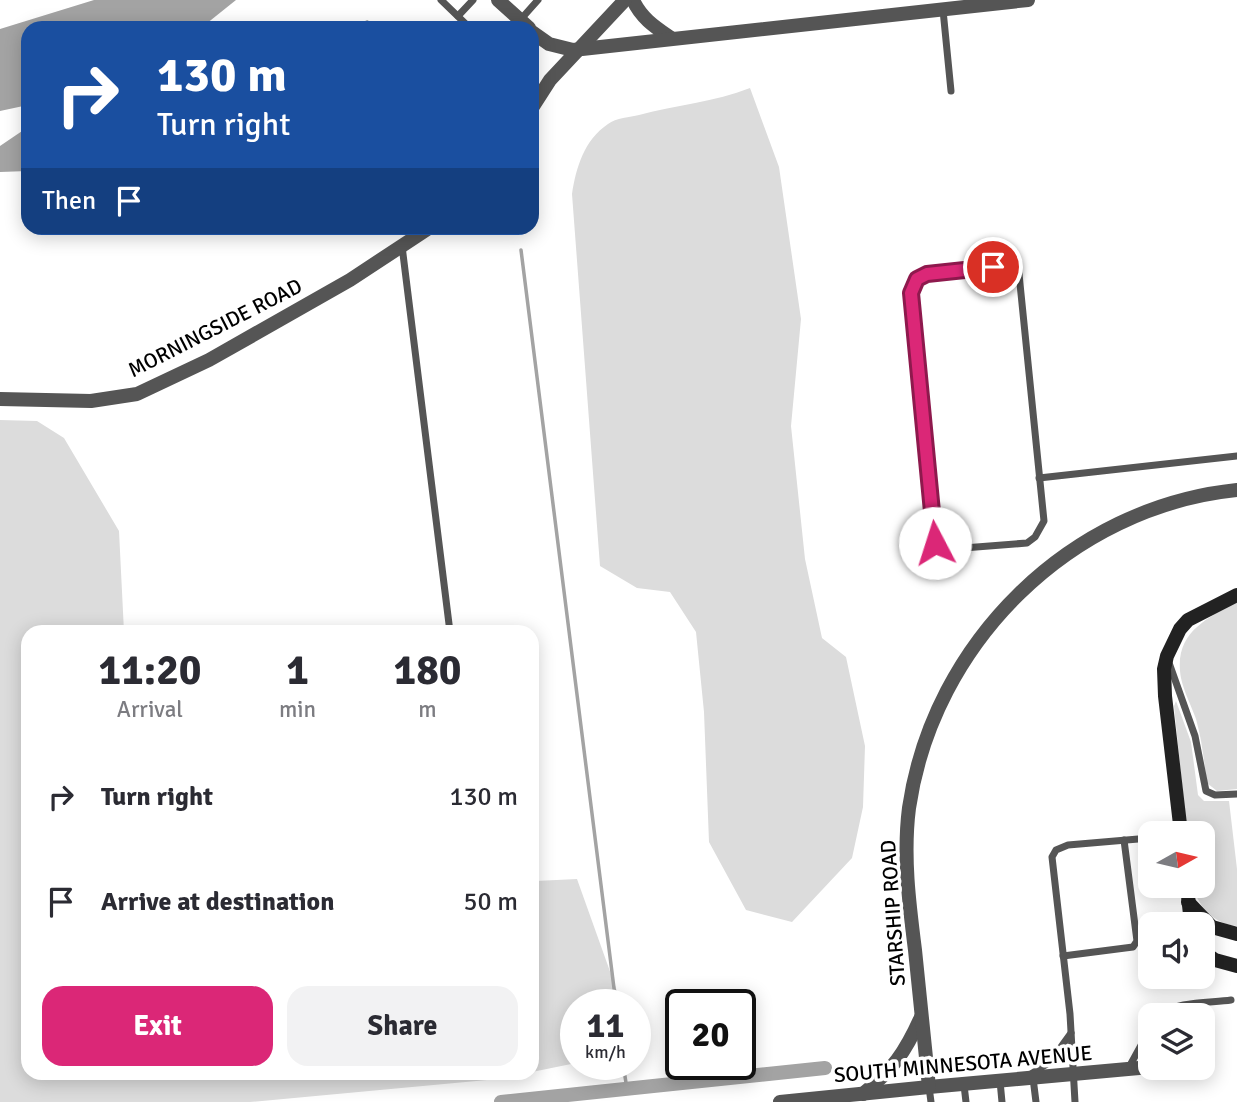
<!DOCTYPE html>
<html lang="en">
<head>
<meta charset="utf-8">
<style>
	body { margin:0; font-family:Signika,sans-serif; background:#f2f2f3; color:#2b2b33; height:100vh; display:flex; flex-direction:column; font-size:26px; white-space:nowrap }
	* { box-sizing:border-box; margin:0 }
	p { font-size:23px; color:#7c7c81 }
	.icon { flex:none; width:38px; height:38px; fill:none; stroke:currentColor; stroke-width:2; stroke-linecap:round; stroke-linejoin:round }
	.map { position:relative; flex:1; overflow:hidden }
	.sheet { position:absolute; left:21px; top:625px; width:518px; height:455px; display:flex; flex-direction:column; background:#fff; border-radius:21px; box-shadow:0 4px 18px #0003 }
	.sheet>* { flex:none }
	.hud { position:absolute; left:21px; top:21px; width:518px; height:214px; border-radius:21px; box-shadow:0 4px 18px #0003; background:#1a4fa0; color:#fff; overflow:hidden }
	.needle { width:46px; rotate:82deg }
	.tools { position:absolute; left:1138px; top:821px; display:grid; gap:14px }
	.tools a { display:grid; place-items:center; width:77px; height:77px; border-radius:14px; background:#fff; box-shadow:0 4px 18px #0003; font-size:35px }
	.speed { position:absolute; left:560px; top:989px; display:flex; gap:14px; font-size:35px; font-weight:700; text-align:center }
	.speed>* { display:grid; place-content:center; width:91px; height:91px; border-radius:50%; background:#fff; box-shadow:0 4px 18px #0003; line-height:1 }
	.speed small { font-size:18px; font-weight:400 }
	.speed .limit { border:4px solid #111; border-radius:10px; background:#fff; color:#111 }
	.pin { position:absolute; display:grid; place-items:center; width:60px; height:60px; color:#fff; margin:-30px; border:4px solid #fff; border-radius:50%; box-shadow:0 2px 7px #0007 }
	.me { position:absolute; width:77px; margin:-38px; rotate:355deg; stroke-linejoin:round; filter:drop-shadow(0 0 5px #0008) }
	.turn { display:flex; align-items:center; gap:24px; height:147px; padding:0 21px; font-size:32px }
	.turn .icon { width:91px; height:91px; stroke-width:2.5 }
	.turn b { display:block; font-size:49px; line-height:60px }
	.then { display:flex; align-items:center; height:66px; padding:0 21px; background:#0003; gap:14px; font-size:26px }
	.eta { display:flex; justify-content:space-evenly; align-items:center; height:119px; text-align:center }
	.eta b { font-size:42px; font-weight:700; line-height:49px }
	.action { display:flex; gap:14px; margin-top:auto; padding:14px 21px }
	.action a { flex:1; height:80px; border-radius:21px; background:#db2777; color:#fff; font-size:28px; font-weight:700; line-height:80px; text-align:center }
	.action a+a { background:#f2f2f3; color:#2b2b33 }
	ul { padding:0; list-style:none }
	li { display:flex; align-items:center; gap:21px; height:105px; padding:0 21px }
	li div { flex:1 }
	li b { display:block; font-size:26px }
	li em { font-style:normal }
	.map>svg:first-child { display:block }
	.green { fill:#dcdcdc }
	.water { fill:#a3a3a3 }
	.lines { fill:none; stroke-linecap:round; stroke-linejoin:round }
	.stream { stroke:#a3a3a3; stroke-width:3.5 }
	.canal { stroke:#a3a3a3; stroke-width:14 }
	.service { stroke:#555; stroke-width:7 }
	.minor { stroke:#555; stroke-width:14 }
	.tertiary { stroke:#555; stroke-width:14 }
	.secondary { stroke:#222; stroke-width:14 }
	.route-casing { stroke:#8e194d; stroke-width:18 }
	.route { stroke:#db2777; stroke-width:12 }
	.labels { text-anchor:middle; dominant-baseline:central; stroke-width:7; stroke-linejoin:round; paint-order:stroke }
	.street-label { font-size:21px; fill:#000; stroke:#fff }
</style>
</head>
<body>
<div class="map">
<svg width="1237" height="1102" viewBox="0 0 1237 1102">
	<rect width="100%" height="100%" fill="#fff"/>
	<!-- green -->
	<g class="green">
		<path d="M750,88L779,167L801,319L791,426L805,559L822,638L846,657L865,746L863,807L852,858L792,922L746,910L709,842L704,712L696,632L670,592L637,588L600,566L572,194C576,168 584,140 608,124C616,118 630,117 639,115C676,105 715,102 750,88Z"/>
		<path d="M0,420L37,421L64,438L119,531L124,632H28V1073H527L487,1080L250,1102H0Z"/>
		<path d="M1237,602V789L1217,791L1207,783C1204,761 1202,740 1196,719C1191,705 1184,692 1181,678C1173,634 1205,619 1237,602Z"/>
		<path d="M1176,701L1191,742L1198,795L1204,801H1229L1237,869V926C1214,924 1200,908 1193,888V886H1202V833H1187L1174,706Z"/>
		<path d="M577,879L617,991L619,1004H576V1063L532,1072V891L536,881Z"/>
	</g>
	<!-- water -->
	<g class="water">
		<path d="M94,0H236L201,28H28V105L0,111V29Z"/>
		<path d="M28,127V171L0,172V146Z"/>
	</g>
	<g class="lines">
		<!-- stream -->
		<g class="stream">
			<path d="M521,250L616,1004"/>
			<path d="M623,1064L627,1089"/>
		</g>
		<!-- canal -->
		<path class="canal" d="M501,1102L825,1068"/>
		<!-- service -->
		<g class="service">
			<path d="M441,0L470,28"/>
			<path d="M943,10L951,91"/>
			<path d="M458,16L473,0"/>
			<path d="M361,28L367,24L371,28"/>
			<path d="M513,28L538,0"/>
			<path d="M402,246L450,632"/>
			<path d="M1018,264L1044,521L1035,537L1027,543L938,550L935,543L911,293L917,279L927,274Z"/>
			<path d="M1039,478L1237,456"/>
			<path d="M1168,660L1195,736L1206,791L1215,795L1237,794"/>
			<path d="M1063,956L1133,947L1137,941L1124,840"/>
			<path d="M1159,1015C1176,1001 1210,1003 1231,1000"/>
			<path d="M1128,1069L1150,1029"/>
			<path d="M1031,1074L1050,1062L1071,1033"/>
			<path d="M1033,1078L1036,1102"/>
			<path d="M1000,1081L1002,1102"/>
			<path d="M964,1085L966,1102"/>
			<path d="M929,1087L931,1102"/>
			<path d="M1075,1102L1070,1014L1052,857L1056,850L1068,845L1150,838"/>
		</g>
		<!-- minor -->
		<path class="minor" d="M929,1087L1150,1067"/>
		<!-- tertiary -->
		<g class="tertiary">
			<path d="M498,0L529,28"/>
			<path d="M633,0C641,18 655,27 671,38"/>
			<path d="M532,32L549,44L573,50L1028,0"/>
			<path d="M532,108L550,80L625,0"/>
			<path d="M0,399L91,401L137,394L209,360L350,280L429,228"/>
			<path d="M863,1094C893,1069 905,1053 921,1017"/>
			<path d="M780,1102L929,1087C924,1042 920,996 915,950C909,903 903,855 909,808C933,643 1070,507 1237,490"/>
		</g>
		<!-- secondary -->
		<g class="secondary">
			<path d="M1181,833L1165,696L1164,669L1167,656L1180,629L1188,620L1237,595"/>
			<path d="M1187,886L1191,924"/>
			<path d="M1188,902L1212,927L1237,934"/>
			<path d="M1202,951L1215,960L1237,966"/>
		</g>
	</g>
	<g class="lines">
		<!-- route casing -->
		<g class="route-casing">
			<path id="route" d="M935,543L911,293L917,279L927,274L993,267"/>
		</g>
		<!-- route -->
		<use href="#route" class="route"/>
	</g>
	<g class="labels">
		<!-- street labels -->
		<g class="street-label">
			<text transform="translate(215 328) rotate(-27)">MORNINGSIDE ROAD</text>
			<text transform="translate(893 913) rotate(-94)">STARSHIP ROAD</text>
			<text transform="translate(963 1064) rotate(-5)">SOUTH MINNESOTA AVENUE</text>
		</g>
	</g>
</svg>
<div class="tools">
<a><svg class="needle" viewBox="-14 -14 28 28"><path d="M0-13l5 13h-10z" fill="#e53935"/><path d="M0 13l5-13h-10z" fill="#7c7c81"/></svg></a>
<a><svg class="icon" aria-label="sound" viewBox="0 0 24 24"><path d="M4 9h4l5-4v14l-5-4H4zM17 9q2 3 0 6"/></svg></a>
<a><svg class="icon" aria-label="layers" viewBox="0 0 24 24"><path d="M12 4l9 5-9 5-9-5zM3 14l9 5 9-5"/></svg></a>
</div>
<div class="speed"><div>11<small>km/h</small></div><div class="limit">20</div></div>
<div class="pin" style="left:993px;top:267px;background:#d93025"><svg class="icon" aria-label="arrive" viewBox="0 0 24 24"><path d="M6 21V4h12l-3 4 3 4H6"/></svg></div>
<svg class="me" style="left:935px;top:543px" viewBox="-20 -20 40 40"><circle r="19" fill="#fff"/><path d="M0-13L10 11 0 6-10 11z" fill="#db2777"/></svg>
<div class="hud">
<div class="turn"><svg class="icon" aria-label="right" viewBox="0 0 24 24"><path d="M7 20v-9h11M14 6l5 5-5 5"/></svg><div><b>130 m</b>Turn right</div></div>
<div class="then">Then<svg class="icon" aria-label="arrive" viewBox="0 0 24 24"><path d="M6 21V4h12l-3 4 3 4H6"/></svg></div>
</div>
<section class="sheet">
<div class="eta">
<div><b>11:20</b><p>Arrival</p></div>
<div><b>1</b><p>min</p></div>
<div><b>180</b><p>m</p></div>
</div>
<ul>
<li><svg class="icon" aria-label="right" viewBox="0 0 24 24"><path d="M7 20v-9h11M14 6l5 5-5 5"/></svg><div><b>Turn right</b></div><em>130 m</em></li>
<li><svg class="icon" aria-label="arrive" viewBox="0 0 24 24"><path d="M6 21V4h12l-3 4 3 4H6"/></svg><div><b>Arrive at destination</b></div><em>50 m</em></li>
</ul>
<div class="action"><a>Exit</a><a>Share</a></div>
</section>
</div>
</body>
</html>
